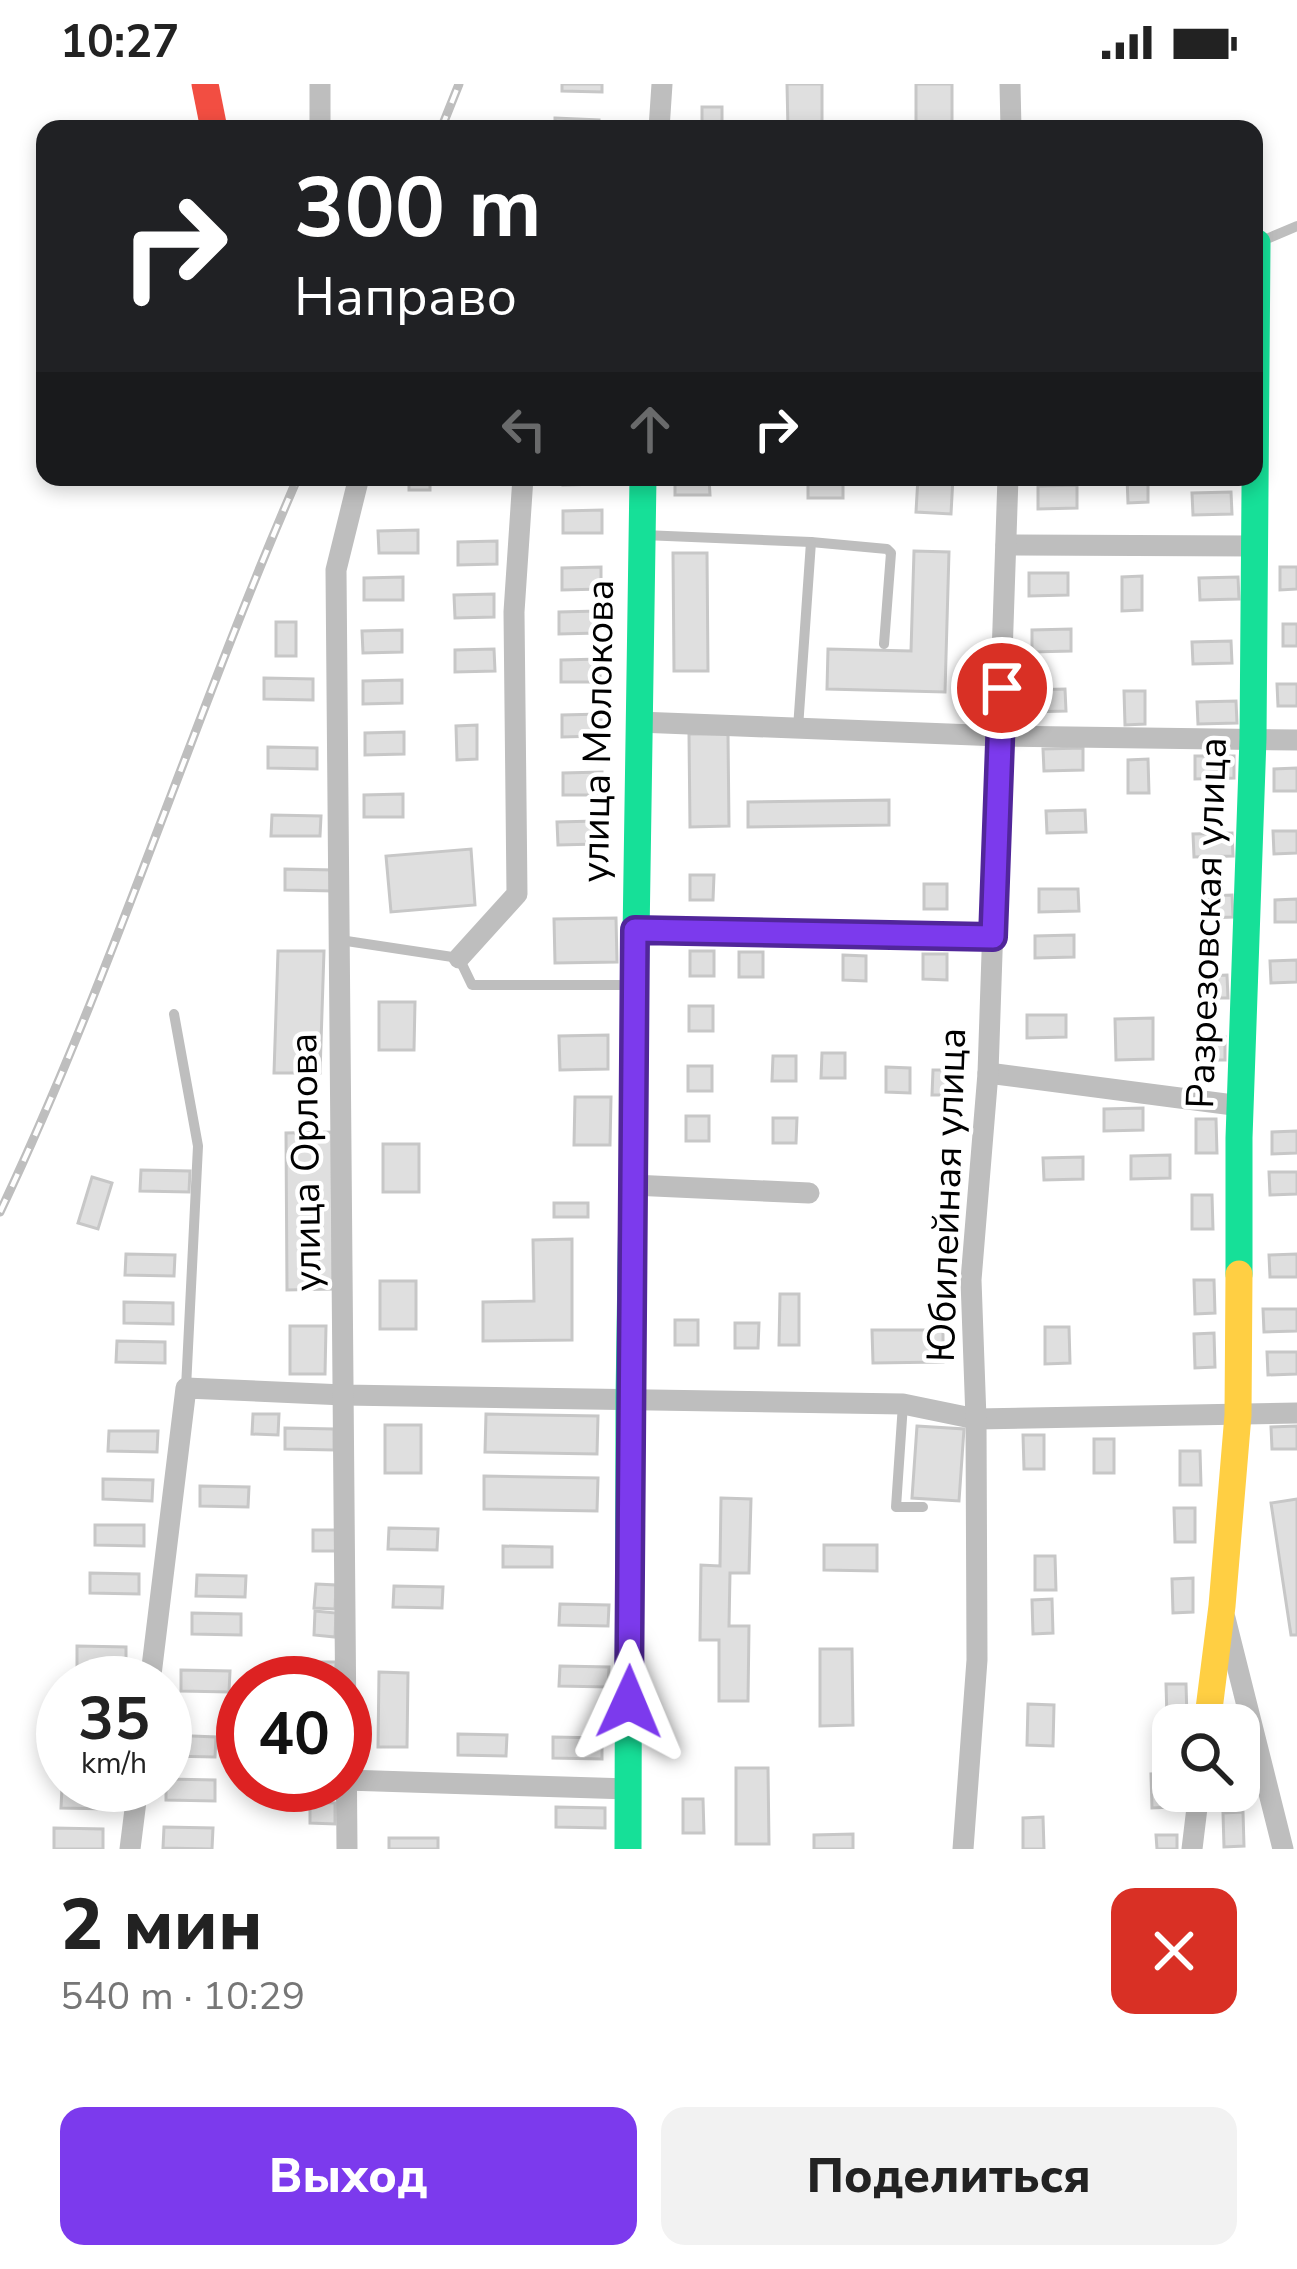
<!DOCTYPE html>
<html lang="ru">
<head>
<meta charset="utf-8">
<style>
	body { margin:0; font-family:"Nunito Sans",sans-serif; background:#f2f2f2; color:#222; height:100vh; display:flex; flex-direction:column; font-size:45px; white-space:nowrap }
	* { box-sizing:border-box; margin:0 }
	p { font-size:39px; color:#767676 }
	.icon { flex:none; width:66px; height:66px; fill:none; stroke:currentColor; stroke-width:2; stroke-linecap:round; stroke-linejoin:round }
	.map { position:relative; height:1765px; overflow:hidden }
	.sheet { display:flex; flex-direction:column; background:#fff; flex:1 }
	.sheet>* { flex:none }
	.hud { position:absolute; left:36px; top:36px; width:1227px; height:366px; border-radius:24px; box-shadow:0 6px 18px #0003; background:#202124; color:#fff; overflow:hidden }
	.tools { position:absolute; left:1152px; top:1620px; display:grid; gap:24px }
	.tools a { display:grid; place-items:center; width:108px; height:108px; border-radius:24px; background:#fff; box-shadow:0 6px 18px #0003; font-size:60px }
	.speed { position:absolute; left:36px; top:1572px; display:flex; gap:24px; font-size:60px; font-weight:700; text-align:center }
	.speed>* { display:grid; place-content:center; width:156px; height:156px; border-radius:50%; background:#fff; box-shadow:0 6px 18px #0003; line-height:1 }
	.speed small { font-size:30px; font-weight:400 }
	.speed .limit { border:18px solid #d22; background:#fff; color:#111 }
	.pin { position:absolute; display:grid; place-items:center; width:102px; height:102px; color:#fff; margin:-51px; border:6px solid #fff; border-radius:50%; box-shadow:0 3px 12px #0007 }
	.me { position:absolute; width:132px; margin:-66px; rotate:1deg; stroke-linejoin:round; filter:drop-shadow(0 0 9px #0008) }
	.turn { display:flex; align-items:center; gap:42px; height:252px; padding:0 60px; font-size:54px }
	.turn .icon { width:156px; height:156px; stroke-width:2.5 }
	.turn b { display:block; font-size:84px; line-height:102px }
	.lanes { display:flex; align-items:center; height:114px; padding:0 60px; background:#0003; justify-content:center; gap:60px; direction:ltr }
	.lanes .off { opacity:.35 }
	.round { display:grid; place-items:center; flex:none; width:126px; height:126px; border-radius:24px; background:#f2f2f2 }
	.summary { display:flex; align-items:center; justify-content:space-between; height:204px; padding:0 60px }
	h1 { font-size:72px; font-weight:800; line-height:90px }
	.cta { display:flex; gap:24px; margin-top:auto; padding:24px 60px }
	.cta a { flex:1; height:138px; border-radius:24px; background:#7c3aed; color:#fff; font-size:48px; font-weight:800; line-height:138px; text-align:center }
	.cta a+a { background:#f2f2f2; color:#222 }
	.status { display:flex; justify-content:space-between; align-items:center; height:84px; padding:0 60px; background:#fff; direction:ltr }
	.status svg { height:33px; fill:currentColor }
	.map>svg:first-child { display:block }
	.building { fill:#dfdfdf; stroke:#c7c7c7; stroke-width:3 }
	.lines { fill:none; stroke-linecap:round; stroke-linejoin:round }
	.lane { stroke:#bebebe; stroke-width:10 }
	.street { stroke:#bebebe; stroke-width:21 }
	.fast { stroke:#16e098; stroke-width:27 }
	.slow { stroke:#ffcf43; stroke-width:27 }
	.jam { stroke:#f24e42; stroke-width:27 }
	.rail-casing { stroke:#bebebe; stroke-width:9 }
	.rail { stroke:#fff; stroke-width:4.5; stroke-dasharray:14; stroke-linecap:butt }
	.route-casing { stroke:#51269a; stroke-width:30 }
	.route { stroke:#7c3aed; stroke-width:21 }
	.labels { text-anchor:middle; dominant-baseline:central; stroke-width:9; stroke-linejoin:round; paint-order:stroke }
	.street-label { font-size:39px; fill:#000; stroke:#fff }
</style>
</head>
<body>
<div class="status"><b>10:27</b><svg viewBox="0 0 49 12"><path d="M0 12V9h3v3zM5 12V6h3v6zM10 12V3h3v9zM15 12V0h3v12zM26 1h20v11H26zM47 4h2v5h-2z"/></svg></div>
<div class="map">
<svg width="1297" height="1765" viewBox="0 0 1297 1765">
	<rect width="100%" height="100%" fill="#fff"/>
	<!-- building -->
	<g class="building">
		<path d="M562,0H602V8L562,7Z"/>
		<path d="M787,0H822V45H788Z"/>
		<rect x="916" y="0" width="36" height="45"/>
		<rect x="702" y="23" width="20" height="22"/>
		<path d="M555,34L599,36V45H555Z"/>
		<rect x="409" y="393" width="21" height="13"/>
		<path d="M563,393H602V400L563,401Z"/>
		<path d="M675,393H709L710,411H675Z"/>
		<rect x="808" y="393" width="35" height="21"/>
		<path d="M918,393H953L951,430L916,428Z"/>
		<path d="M1127,393H1148V418L1128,419Z"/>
		<path d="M1077,401V424L1038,425V402Z"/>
		<path d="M1231,408L1232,430L1193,431L1192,409Z"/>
		<path d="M602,426V449H563V427Z"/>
		<path d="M418,446V469H379L378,447Z"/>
		<path d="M497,457V480L458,481V458Z"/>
		<path d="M914,467L949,468L945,608L827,605L828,565L911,567Z"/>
		<path d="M673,469H707L708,587H674Z"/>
		<path d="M601,483V505L562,506V484Z"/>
		<path d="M1280,483H1297V505L1280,506Z"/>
		<path d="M1029,489H1068V511L1029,512Z"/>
		<path d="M1142,492V526L1122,527V493Z"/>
		<path d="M403,493V516H364V494Z"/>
		<path d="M1238,493L1239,515L1200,516L1199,494Z"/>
		<path d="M494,510V533L455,534L454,511Z"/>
		<path d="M598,527V549L559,550V528Z"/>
		<rect x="276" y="538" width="20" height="34"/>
		<rect x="1283" y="540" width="14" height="22"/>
		<path d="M1071,545V567L1032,568V546Z"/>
		<path d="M402,546V568L363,569L362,547Z"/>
		<path d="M1231,557L1232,579L1193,580L1192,558Z"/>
		<path d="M494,565L495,587L455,588V566Z"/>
		<path d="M600,575V598H561V576Z"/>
		<path d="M264,594L313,595V616L264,615Z"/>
		<path d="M402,596V619L363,620V597Z"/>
		<path d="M1277,600H1297V622H1278Z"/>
		<path d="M1065,605L1066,627L1027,628L1026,606Z"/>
		<path d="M1124,607H1145V640L1125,641Z"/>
		<path d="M1236,617L1237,639L1198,640L1197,618Z"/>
		<path d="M601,630V652L562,653V631Z"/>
		<path d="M477,641V675L457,676L456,642Z"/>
		<path d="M404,648V670L365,671V649Z"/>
		<path d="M689,650H728L729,742L690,743Z"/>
		<path d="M268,663L317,664V685L268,684Z"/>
		<path d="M1083,664V686L1044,687L1043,665Z"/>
		<path d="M1195,672H1234V694L1195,695Z"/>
		<path d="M1148,675L1149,709H1128V676Z"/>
		<path d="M1297,684V707H1274V685Z"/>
		<path d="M602,688V711H563V689Z"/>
		<path d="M403,710V733H364V711Z"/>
		<path d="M889,716V741L748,743V718Z"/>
		<path d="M1085,726L1086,748L1047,749L1046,727Z"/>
		<path d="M272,731L321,732L320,752H271Z"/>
		<path d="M596,737L597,760L558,761L557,738Z"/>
		<path d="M1273,747H1297V769L1274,770Z"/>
		<path d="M1232,749L1233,772L1194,773L1193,750Z"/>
		<path d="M471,765L475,821L391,828L386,772Z"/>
		<path d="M285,785L334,786V807L285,806Z"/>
		<path d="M690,791H714L713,816H690Z"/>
		<rect x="924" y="800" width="23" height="25"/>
		<path d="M1039,805H1078L1079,827L1039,828Z"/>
		<path d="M1232,811L1233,833L1207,834V812Z"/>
		<path d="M1297,815V838H1275V816Z"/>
		<path d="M616,834L617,878L555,879L554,835Z"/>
		<path d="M1074,851V873L1035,874V852Z"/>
		<path d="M278,867H324L320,989H274Z"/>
		<rect x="690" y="867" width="24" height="25"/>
		<rect x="739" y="868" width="24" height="25"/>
		<path d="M923,870H947V896L923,895Z"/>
		<path d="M843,871L866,872V897L843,896Z"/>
		<path d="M1297,876V898L1271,899L1270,877Z"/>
		<path d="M1227,891L1228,914H1204L1203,892Z"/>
		<path d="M379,918H415L414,966H379Z"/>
		<rect x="689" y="922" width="24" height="25"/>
		<path d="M1027,931H1066V953L1027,954Z"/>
		<path d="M1153,934V975L1116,976L1115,935Z"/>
		<path d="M608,951V985L560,986L559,952Z"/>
		<path d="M1225,953V976H1201V954Z"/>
		<path d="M822,969H845V994H821Z"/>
		<path d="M773,972H796V997H772Z"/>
		<rect x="688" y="982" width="24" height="25"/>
		<path d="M886,983L910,984V1009L886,1008Z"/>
		<path d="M933,986H956V1011H932Z"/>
		<path d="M575,1013H611L610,1061H574Z"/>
		<path d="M1143,1024V1046L1104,1047V1025Z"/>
		<rect x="686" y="1032" width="23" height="25"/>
		<path d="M773,1034H797L796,1059H773Z"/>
		<path d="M1196,1035H1216L1217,1069H1196Z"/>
		<path d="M1297,1047V1069L1272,1070V1048Z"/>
		<path d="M332,1048L333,1205L287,1206L286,1049Z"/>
		<rect x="383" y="1060" width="36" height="48"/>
		<path d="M1170,1071V1094L1131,1095V1072Z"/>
		<path d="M1083,1073V1095L1044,1096L1043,1074Z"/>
		<path d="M141,1086L190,1087L189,1108L140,1107Z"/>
		<path d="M1269,1088H1297V1110L1270,1111Z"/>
		<path d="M92,1093L112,1099L98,1145L78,1139Z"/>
		<path d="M1192,1111H1212L1213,1145H1192Z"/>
		<rect x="554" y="1119" width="34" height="14"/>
		<path d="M572,1155V1256L483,1257V1218L534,1217L533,1156Z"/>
		<path d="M126,1170L175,1171L174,1192L125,1191Z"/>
		<path d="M1297,1170V1193H1270L1269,1171Z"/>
		<path d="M1194,1196H1214L1215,1229L1195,1230Z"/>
		<rect x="380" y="1197" width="36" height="48"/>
		<path d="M780,1210H799V1261H779Z"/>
		<path d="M124,1218L173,1219V1240L124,1239Z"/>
		<path d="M1263,1225H1297V1247L1264,1248Z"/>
		<rect x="675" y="1236" width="23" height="25"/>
		<path d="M735,1239H759L758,1264H735Z"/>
		<path d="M290,1242H326L325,1290H290Z"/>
		<path d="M1045,1243H1069L1070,1279L1045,1280Z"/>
		<path d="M872,1246H943V1278L873,1279Z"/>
		<path d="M1214,1249L1215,1283L1195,1284L1194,1250Z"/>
		<path d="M117,1257L165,1258V1279L116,1278Z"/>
		<path d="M1267,1268H1297V1290L1268,1291Z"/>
		<path d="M253,1330H279L278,1351L252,1350Z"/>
		<path d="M486,1330L598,1332L597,1370L485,1368Z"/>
		<rect x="385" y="1341" width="36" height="48"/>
		<path d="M917,1342L964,1345L959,1417L912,1414Z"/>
		<path d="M1297,1342V1365H1272L1271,1343Z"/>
		<path d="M285,1344L334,1345V1366L285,1365Z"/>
		<path d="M109,1347H158L157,1368L108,1367Z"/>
		<path d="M1023,1351H1044V1385H1024Z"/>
		<rect x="1094" y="1355" width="20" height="34"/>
		<path d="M1180,1367H1200L1201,1401H1180Z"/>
		<path d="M484,1392L598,1394L597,1427L484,1425Z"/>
		<path d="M103,1395L153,1396L152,1417L103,1415Z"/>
		<path d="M200,1402L249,1403L248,1423L200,1422Z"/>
		<path d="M721,1414L751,1415L749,1489H730L729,1542H749L748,1617H719V1556H700L701,1481L720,1482Z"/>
		<path d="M1297,1415V1551H1291L1271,1419Z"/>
		<path d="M1174,1424H1195V1458H1175Z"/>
		<path d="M95,1441H144V1462L95,1461Z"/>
		<path d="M389,1444L438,1445L437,1466L388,1465Z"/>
		<rect x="313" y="1446" width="24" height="21"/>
		<path d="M824,1461H877V1487L824,1486Z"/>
		<path d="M503,1462L552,1463V1483H503Z"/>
		<path d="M1035,1472H1055L1056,1506H1035Z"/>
		<path d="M90,1489L139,1490V1510L90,1509Z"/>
		<path d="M197,1491L246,1492L245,1513L196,1512Z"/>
		<path d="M1193,1494V1528L1173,1529L1172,1495Z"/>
		<path d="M316,1500L336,1501L335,1525L314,1524Z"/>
		<path d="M394,1502L443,1503L442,1524L393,1523Z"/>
		<path d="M1052,1515L1053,1549L1033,1550L1032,1516Z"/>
		<path d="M560,1520L609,1521L608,1542L559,1541Z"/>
		<path d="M315,1527L336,1529L335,1553L314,1551Z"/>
		<path d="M192,1529L241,1530V1551L192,1550Z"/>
		<path d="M77,1562L126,1563V1584L77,1583Z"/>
		<path d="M820,1565H852L853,1641L820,1642Z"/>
		<path d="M305,1578H336L335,1599L305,1598Z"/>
		<path d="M560,1582L609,1583L608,1603L559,1602Z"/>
		<path d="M181,1586L230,1587L229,1608L181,1607Z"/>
		<path d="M379,1588L408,1589L407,1663H378Z"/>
		<path d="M1166,1600H1186L1187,1634H1167Z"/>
		<path d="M1028,1620L1054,1621L1053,1662L1027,1661Z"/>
		<path d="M458,1650L507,1651L506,1672L458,1671Z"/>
		<path d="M167,1651L216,1653L215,1673L166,1672Z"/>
		<path d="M553,1653L602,1654V1675L553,1674Z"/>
		<path d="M736,1684H768L769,1760H736Z"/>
		<path d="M1171,1689L1172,1723L1152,1724L1151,1690Z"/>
		<path d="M166,1695L215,1696V1717L166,1716Z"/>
		<path d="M62,1703L111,1704L110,1725L61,1724Z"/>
		<path d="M683,1715H703L704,1749H683Z"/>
		<path d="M310,1718L335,1719V1740L310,1739Z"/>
		<path d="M556,1723L605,1724V1744L556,1743Z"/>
		<path d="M1243,1728L1244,1762L1224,1763L1223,1729Z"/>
		<path d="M1043,1733L1044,1765H1023V1734Z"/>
		<path d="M164,1743L213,1744L212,1765L163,1764Z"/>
		<path d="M54,1744L103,1745V1765H54Z"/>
		<path d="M853,1750V1765H814V1751Z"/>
		<path d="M1156,1751H1177V1765H1157Z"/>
		<rect x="389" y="1754" width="49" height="11"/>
	</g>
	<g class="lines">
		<!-- lane -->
		<g class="lane">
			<path d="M1257,159L1297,142"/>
			<path d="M643,451L811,458L887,465L891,469L884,560"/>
			<path d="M798,644L811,458"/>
			<path d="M340,856L459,874L472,901H631"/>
			<path d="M174,930L198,1062L186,1304"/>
			<path d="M903,1320L896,1423H923"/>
		</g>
		<!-- street -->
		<g class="street">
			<path d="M320,0V45"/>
			<path d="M1010,0L1011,45"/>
			<path d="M659,45L662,0"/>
			<path d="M1006,461L1254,462"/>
			<path d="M638,638L1000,652L1297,656"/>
			<path d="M635,846L993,853"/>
			<path d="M459,874L517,810L514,528L523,393"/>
			<path d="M988,989L1241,1022"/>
			<path d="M632,1101L809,1109"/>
			<path d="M1225,1534L1283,1765"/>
			<path d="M150,1599L186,1304L344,1311L903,1320L976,1335L1297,1329"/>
			<path d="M346,1696L629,1705"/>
			<path d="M130,1765L138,1701"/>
			<path d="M347,1765L336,486L359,393"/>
			<path d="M963,1765L977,1576L976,1335L971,1196L988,989L1008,393"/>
			<path d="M1192,1765L1199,1707"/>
		</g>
		<!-- fast -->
		<g class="fast">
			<path d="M1239,1190V1054L1253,654L1257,159"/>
			<path d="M628,1765L629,1314L643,393"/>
		</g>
		<!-- slow -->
		<path class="slow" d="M1207,1641L1222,1522L1238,1331L1239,1190"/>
		<!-- jam -->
		<path class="jam" d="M205,0L214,45"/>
		<!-- rail casing -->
		<g class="rail-casing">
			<g id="rail">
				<path d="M441,45L459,0"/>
				<path d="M0,1128C113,889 193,635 298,393"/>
			</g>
		</g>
		<!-- rail -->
		<use href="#rail" class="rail"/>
	</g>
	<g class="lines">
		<!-- route casing -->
		<g class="route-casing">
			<path id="route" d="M629,1618L635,846L993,853L1002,604"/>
		</g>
		<!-- route -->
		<use href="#route" class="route"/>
	</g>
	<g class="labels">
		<!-- street labels -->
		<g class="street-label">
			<text transform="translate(598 647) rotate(-89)">улица Молокова</text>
			<text transform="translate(1207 839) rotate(-88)">Разрезовская улица</text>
			<text transform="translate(306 1078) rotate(-91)">улица Орлова</text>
			<text transform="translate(947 1111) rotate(-88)">Юбилейная улица</text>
		</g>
	</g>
</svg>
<div class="tools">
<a><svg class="icon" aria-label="search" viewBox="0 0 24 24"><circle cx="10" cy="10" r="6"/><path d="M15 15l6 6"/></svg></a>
</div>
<div class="speed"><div>35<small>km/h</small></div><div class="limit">40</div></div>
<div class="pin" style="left:1002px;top:604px;background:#d93025"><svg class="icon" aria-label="arrive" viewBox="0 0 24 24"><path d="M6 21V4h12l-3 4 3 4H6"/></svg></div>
<svg class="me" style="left:629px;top:1618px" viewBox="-20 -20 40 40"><path d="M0-17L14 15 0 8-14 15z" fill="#7c3aed" stroke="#fff" stroke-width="4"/></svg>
<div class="hud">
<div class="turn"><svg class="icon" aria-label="right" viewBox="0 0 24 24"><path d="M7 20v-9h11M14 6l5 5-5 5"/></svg><div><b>300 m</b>Направо</div></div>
<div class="lanes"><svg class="icon off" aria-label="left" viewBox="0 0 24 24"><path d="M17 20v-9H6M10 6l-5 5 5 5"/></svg><svg class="icon off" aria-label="ahead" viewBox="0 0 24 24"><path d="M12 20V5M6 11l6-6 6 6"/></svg><svg class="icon" aria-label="right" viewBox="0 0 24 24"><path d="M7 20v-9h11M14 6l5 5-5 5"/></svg></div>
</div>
</div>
<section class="sheet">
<div class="summary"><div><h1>2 мин</h1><p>540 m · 10:29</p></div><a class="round" style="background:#d93025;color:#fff"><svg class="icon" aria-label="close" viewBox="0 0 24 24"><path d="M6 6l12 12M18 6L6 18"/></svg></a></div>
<div class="cta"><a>Выход</a><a>Поделиться</a></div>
</section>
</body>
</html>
